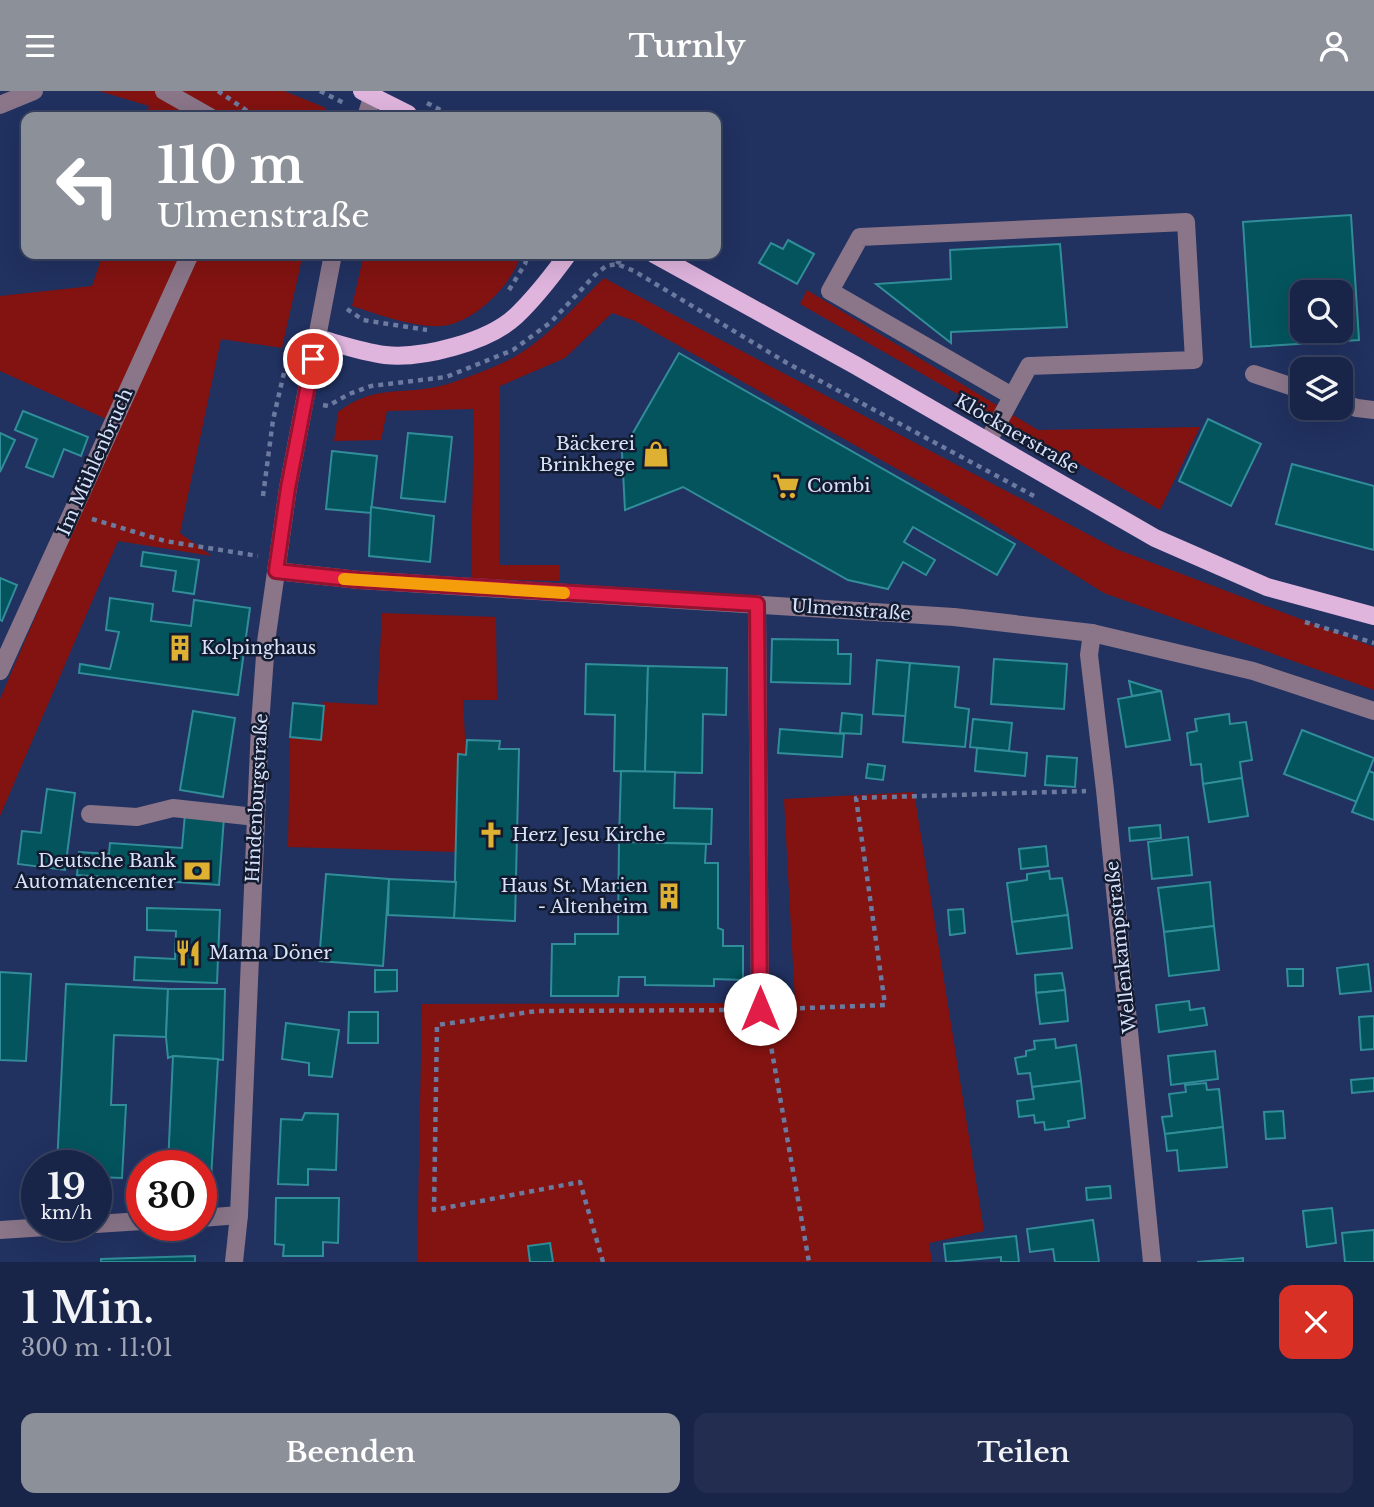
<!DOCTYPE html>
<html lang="de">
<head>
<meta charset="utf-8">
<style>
	body { margin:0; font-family:"Libre Baskerville",serif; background:#222d4f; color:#f1f3f6; height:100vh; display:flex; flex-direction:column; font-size:26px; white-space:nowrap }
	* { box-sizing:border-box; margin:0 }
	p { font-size:23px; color:#9fa5b4 }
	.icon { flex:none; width:38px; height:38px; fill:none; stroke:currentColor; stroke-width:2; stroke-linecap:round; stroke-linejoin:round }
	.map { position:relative; height:1171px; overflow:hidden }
	.details { display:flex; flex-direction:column; background:#192548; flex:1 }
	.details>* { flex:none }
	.banner { position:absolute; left:21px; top:21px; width:700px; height:147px; border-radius:14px; box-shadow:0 7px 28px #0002,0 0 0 2px #374260; background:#8c9099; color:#fff; overflow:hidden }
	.buttons { position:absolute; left:1290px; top:189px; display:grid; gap:14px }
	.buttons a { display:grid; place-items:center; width:63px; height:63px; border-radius:14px; background:#192548; box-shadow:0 7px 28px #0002,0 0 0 2px #374260; font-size:35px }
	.speed { position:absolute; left:21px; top:1059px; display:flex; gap:14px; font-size:35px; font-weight:700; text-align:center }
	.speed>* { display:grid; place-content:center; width:91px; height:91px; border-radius:50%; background:#192548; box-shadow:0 7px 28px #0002,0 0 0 2px #374260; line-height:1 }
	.speed small { font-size:18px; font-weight:400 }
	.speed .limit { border:10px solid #d22; background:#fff; color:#111 }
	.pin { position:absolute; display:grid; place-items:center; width:60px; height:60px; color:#fff; margin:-30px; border:4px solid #fff; border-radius:50%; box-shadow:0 2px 7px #0007 }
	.me { position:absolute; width:77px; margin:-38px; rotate:0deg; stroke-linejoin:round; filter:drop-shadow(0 0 5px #0008) }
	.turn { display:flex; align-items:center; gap:24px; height:147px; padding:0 21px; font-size:32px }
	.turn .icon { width:91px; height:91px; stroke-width:2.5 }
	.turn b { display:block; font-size:49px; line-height:60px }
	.round { display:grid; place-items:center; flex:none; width:74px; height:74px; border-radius:14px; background:#222d4f }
	.overview { display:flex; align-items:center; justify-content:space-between; height:119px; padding:0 21px }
	h1 { font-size:42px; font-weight:600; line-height:52px }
	.action { display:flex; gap:14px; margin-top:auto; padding:14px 21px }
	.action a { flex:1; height:80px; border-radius:14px; background:#8c9099; color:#fff; font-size:28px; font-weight:600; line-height:80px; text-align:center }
	.action a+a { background:#222d4f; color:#f1f3f6 }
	header { display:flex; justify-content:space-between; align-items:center; height:91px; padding:0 21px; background:#8c9099; color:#fff; font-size:32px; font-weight:600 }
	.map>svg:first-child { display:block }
	.green { fill:#821311 }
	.building { fill:#03545d; stroke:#318d99; stroke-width:2; fill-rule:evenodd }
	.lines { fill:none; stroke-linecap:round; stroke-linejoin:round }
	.path { stroke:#6c7a9f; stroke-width:4.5; stroke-dasharray:5 5; stroke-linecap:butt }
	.minor { stroke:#8a7589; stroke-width:18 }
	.major { stroke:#dfb4dd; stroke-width:18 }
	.path-bridge { stroke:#6c7a9f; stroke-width:4.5; stroke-dasharray:5 5; stroke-linecap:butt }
	.major-bridge { stroke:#dfb4dd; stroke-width:18 }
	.route-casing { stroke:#92132f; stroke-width:18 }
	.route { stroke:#e11d48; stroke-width:12 }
	.slow { stroke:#f59e0b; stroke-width:12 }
	.labels { text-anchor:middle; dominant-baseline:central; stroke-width:5; stroke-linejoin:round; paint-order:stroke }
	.street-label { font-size:18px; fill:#d8e2fa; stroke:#131b30 }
	.poi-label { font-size:18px; fill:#d8e2fa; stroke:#131b30; text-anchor:start }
</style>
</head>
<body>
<header><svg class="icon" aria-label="menu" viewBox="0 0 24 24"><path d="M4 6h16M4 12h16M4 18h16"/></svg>Turnly<svg class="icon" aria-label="person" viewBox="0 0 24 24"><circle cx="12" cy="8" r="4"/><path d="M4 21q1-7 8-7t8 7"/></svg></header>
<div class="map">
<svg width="1374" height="1171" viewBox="0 0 1374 1171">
	<rect width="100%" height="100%" fill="#213160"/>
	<!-- green -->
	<g class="green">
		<path d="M99,0H284L326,17L325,26H146L149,15Z"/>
		<path d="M103,163H303L282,257L221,248L180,442L212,465L118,450L0,725V608L116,338L104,327L0,280V205L92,195Z"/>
		<path d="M364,163H521C513,193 474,233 441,235C415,237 377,223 352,215Z"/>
		<path d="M604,187L1116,458L1374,556V599L1104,502L970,419L635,230L612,222L565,267L500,295L499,474H560V490L471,488L474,318L387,320L381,349L334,350L338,321C376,291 410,306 451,292C471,285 497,276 516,265C548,246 577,213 604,187Z"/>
		<path d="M807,199L1038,339L1200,336L1160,419L800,213Z"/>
		<path d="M382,522L496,526L497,609H463L466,664L459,663L456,761L288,756L290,646L321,649L324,615L322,611L377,614Z"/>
		<path d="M914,701L984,1140L929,1152L932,1171H417L422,913L795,912L784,708Z"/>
	</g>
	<!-- building -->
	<g class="building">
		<path d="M1351,124L1359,249L1251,256L1243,131ZM1302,201H1340V240H1302Z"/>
		<path d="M788,149L814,163L797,193L759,172L771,152L783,158Z"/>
		<path d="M1060,153L1067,236L951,241V252L876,193L951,188L950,159Z"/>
		<path d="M679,262L1015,453L997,484L913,436L904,451L935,469L926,484L903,471L888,498L848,489L683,396L625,419L622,361Z"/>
		<path d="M23,320L88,346L81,365L64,358L53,386L26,376L37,348L15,339Z"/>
		<path d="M1208,328L1261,353L1231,415L1179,390Z"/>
		<path d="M0,342L15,349L0,381Z"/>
		<path d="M408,342L452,346L445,411L401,407Z"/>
		<path d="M332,360L377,365L371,422L326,418Z"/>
		<path d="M1292,373L1374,395V459L1276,433Z"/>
		<path d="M371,416L434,425L430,471L369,465Z"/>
		<path d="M143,461L199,469L194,503L173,500L176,480L141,475Z"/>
		<path d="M0,487L17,494L2,530L0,529Z"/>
		<path d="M110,507L153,513L151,530L191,535L194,509L250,517L238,604L79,582L80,573L110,578L119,541L106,539Z"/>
		<path d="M772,548L838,549V563H851L850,593L771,591Z"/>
		<path d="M994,568L1067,573L1064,618L991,613Z"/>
		<path d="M877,569L910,572L906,625L873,623Z"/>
		<path d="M910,572L959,576L955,616L969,618L965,656L903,651Z"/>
		<path d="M586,573L648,575L645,681L614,680L615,624L585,623Z"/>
		<path d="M648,575L727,577L726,624L703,623L702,682L645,681Z"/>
		<path d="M1129,590L1161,600L1132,605Z"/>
		<path d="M1161,600L1170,649L1126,656L1118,608Z"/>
		<path d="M293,612L324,615L321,649L290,646Z"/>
		<path d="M193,620L235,627L223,706L180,699Z"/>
		<path d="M842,622L862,624L861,643L840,642Z"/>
		<path d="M1229,623L1230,633L1246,631L1252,669L1240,671L1242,687L1203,693L1201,673L1191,674L1187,642L1197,640L1195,628Z"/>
		<path d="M973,628L1012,632L1009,660L970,656Z"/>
		<path d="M780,638L844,643L842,666L778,662Z"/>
		<path d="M1302,639L1374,667L1357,711L1284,683Z"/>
		<path d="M467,649L500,650L499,658H519L515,830L454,827L458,663L466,664Z"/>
		<path d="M977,657L1027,662L1025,685L975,680Z"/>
		<path d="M1047,665L1077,667L1075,696L1045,694Z"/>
		<path d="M868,673L885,675L883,689L866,687Z"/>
		<path d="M621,680L675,681L674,717L712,718L711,753L619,751Z"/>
		<path d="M1369,680L1374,682V729L1352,721Z"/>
		<path d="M1242,687L1248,725L1209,731L1203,693Z"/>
		<path d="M47,698L75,702L65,779L18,773L22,740L41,742Z"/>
		<path d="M185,723L224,726L219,794L77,784L79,761L109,763L110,752L182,757Z"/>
		<path d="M1160,734L1161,747L1130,750L1129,737Z"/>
		<path d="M1188,746L1192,784L1152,788L1148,751Z"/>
		<path d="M619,751L706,753L705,772H718V837L723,839V855H743V889L714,888V895L645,894V886H619L618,905H551L552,853H575V843H618Z"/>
		<path d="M1046,755L1048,775L1021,778L1019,758Z"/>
		<path d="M1049,780L1050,788L1062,787L1068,824L1012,831L1007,792L1027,789V783Z"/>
		<path d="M326,783L389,788L383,875L319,870Z"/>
		<path d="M389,788L456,791L454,827L388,824Z"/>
		<path d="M1210,791L1214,835L1164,841L1158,797Z"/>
		<path d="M147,817L220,819L217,892L134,889L135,866L175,868L176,840L147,839Z"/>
		<path d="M963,818L965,842L950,844L948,819Z"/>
		<path d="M1068,824L1072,857L1017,863L1012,831Z"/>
		<path d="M1214,835L1219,879L1169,885L1164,841Z"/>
		<path d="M1368,873L1371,900L1340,903L1337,877Z"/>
		<path d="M1287,878H1303V895H1288Z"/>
		<path d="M375,879H397V900L375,901Z"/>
		<path d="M0,881L31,883L26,970L0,969Z"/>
		<path d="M1062,882L1065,899L1036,902L1035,884Z"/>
		<path d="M66,893L168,898L166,946L114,944L111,1014H126L122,1087L96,1086V1074H57Z"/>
		<path d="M168,898H225L223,969L173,965L168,967L166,946Z"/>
		<path d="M1065,899L1068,930L1040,933L1036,902Z"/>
		<path d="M1189,910L1190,919L1204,917L1207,934L1159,941L1156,914Z"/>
		<path d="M349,921H378V952H348Z"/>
		<path d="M1374,925V958L1361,959L1359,926Z"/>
		<path d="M286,932L339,939L332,986L309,984V972L282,968Z"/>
		<path d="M1055,948L1056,957L1076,954L1081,990L1032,996L1030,982L1018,983L1015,967L1026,965V960L1035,958L1034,950Z"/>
		<path d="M1215,960L1218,988L1171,994L1168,965Z"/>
		<path d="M173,965L218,968L211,1088H201V1074H168Z"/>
		<path d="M1374,987V1000L1352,1002L1351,989Z"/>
		<path d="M1081,990L1085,1027L1068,1030L1069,1036L1045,1039L1044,1031L1035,1032L1034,1024L1019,1026L1017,1010L1034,1008L1032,996Z"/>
		<path d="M1206,992L1207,999L1219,998L1223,1036L1165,1043L1162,1026L1172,1025L1169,1003L1186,1001L1185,994Z"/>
		<path d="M1283,1020L1285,1047L1266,1048L1264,1021Z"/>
		<path d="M305,1022L338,1023L336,1079L308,1078V1094L278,1093L281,1028L302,1029Z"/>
		<path d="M1223,1036L1227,1076L1179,1080L1177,1059L1167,1060L1165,1043Z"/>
		<path d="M1110,1095L1111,1107L1087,1109L1086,1097Z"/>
		<path d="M276,1107H339L338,1152L323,1151V1165H283L284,1154L275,1153Z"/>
		<path d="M1332,1117L1336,1152L1307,1156L1303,1120Z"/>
		<path d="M1093,1129L1099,1171H1055L1053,1158L1030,1161L1027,1138Z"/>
		<path d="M1374,1139V1171H1345L1342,1142Z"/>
		<path d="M1016,1145L1019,1171H1001V1166L946,1171L944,1153Z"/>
		<path d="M550,1152L553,1171H530L528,1155Z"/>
		<path d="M195,1165V1171H101V1168Z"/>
		<path d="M1243,1167V1171H1197Z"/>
	</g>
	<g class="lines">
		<!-- path -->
		<g class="path">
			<path d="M218,0L256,26"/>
			<path d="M427,12L454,26"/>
			<path d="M617,173L624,163"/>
			<path d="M509,199L525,173L528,163"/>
			<path d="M347,218L363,229L427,239"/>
			<path d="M323,314L328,315L349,303L371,295L446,286L513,259L551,231L595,184L606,175L617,173L634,180L787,272L1034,405"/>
			<path d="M263,405L273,329L291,252"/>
			<path d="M92,428L165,450L258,465"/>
			<path d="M1305,531L1374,552"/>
			<path d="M780,918L885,914L856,707L1086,700"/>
			<path d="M768,938L809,1171"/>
			<path d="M603,1171L580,1091L434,1119L437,934L537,920L740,919"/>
		</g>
		<!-- minor -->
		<g class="minor">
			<path d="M164,0L210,26"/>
			<path d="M0,14L34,0"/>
			<path d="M366,26L374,0"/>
			<path d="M1254,283L1302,299"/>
			<path d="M1340,312L1357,317L1374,319"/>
			<path d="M988,350L1029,275L1194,269L1186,131L860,146L830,200L1012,305"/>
			<path d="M276,480L359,489L954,526L1092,542L1253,580L1374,620"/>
			<path d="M757,513L760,918"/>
			<path d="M1092,542L1089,564L1105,699L1152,1171"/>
			<path d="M0,580L190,163"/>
			<path d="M90,723L137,726L173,717L256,726"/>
			<path d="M201,1127L239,1124"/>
			<path d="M96,1133L142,1130"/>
			<path d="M0,1139L77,1134"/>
			<path d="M234,1171L239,1124L260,634L266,551L288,397L333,163"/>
		</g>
		<!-- major -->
		<g class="major">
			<path d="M654,163L855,274L1155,447L1267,496L1374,525"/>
			<path d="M317,247C339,253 362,261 385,264C422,268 488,251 516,225C536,206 552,185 568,163"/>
		</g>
		<!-- path-bridge -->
		<path class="path-bridge" d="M320,0L344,12"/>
		<!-- major-bridge -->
		<path class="major-bridge" d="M362,0L408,23"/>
	</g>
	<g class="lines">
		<!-- route casing -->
		<g class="route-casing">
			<path id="route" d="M313,268L288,397L276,480L359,489L757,513L760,918"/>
		</g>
		<!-- route -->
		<use href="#route" class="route"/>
		<!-- slow -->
		<path class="slow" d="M344,488L564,502"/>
	</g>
	<!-- icons -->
	<defs>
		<g id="shop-bare" transform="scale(2.1)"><path d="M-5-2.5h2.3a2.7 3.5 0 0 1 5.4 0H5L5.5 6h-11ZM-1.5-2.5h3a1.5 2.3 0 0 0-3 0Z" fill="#deb133" stroke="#131b30" stroke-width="2.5" paint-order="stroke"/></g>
		<g id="supermarket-bare" transform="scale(2.1)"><path d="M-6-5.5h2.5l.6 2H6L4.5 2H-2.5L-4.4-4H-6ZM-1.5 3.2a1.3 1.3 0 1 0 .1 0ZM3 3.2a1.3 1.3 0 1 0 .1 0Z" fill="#deb133" stroke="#131b30" stroke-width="2.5" paint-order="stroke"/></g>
		<g id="building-bare" transform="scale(2.1)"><path d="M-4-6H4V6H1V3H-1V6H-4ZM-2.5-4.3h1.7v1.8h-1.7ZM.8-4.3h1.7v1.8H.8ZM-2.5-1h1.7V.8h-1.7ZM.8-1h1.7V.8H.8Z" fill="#deb133" stroke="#131b30" stroke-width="2.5" paint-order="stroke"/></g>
		<g id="church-bare" transform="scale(2.1)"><path d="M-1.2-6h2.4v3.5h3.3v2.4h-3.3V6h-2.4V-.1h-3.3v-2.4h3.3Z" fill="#deb133" stroke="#131b30" stroke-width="2.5" paint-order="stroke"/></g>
		<g id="bank-bare" transform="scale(2.1)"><path d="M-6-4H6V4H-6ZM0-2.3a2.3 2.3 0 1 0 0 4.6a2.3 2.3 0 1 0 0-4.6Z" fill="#deb133" stroke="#131b30" stroke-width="2.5" paint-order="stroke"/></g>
		<g id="restaurant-bare" transform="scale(2.1)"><path d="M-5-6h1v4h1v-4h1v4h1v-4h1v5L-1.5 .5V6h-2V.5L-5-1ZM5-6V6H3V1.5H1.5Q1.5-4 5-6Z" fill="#deb133" stroke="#131b30" stroke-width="2.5" paint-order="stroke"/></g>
	</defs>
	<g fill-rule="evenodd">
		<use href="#shop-bare" x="656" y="363"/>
		<use href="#supermarket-bare" x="786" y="395"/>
		<use href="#building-bare" x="180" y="557"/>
		<use href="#church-bare" x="491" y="744"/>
		<use href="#bank-bare" x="197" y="780"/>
		<use href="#building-bare" x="669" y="805"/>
		<use href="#restaurant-bare" x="188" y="862"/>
	</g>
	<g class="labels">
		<!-- street labels -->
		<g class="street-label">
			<text transform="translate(1017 343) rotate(30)">Klöcknerstraße</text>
			<text transform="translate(95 371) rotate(-66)">Im Mühlenbruch</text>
			<text transform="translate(851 519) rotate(4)">Ulmenstraße</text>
			<text transform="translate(257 707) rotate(-87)">Hindenburgstraße</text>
			<text transform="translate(1121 856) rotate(-96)">Wellenkampstraße</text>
		</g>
		<!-- poi labels -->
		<g class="poi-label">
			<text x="635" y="353" text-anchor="end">Bäckerei<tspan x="635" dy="21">Brinkhege</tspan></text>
			<text x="807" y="395">Combi</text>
			<text x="201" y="557">Kolpinghaus</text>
			<text x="512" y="744">Herz Jesu Kirche</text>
			<text x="176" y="770" text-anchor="end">Deutsche Bank<tspan x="176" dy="21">Automatencenter</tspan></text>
			<text x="648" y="795" text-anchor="end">Haus St. Marien<tspan x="648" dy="21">- Altenheim</tspan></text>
			<text x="209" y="862">Mama Döner</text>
		</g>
	</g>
</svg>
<div class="buttons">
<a><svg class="icon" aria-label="search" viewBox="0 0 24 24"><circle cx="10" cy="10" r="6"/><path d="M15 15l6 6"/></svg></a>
<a><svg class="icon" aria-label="layers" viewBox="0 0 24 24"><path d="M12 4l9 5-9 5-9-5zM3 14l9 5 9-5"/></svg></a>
</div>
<div class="speed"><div>19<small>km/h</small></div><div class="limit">30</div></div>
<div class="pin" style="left:313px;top:268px;background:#d93025"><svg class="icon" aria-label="arrive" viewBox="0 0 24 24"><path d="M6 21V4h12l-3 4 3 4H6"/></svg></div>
<svg class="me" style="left:760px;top:918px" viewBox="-20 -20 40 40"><circle r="19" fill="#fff"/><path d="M0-13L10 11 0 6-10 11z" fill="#e11d48"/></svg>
<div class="banner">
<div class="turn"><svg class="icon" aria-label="left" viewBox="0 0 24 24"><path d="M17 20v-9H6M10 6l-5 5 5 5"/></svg><div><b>110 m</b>Ulmenstraße</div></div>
</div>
</div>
<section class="details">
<div class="overview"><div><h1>1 Min.</h1><p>300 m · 11:01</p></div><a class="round" style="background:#d93025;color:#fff"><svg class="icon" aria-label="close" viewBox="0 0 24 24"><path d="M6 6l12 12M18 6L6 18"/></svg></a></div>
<div class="action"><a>Beenden</a><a>Teilen</a></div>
</section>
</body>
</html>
